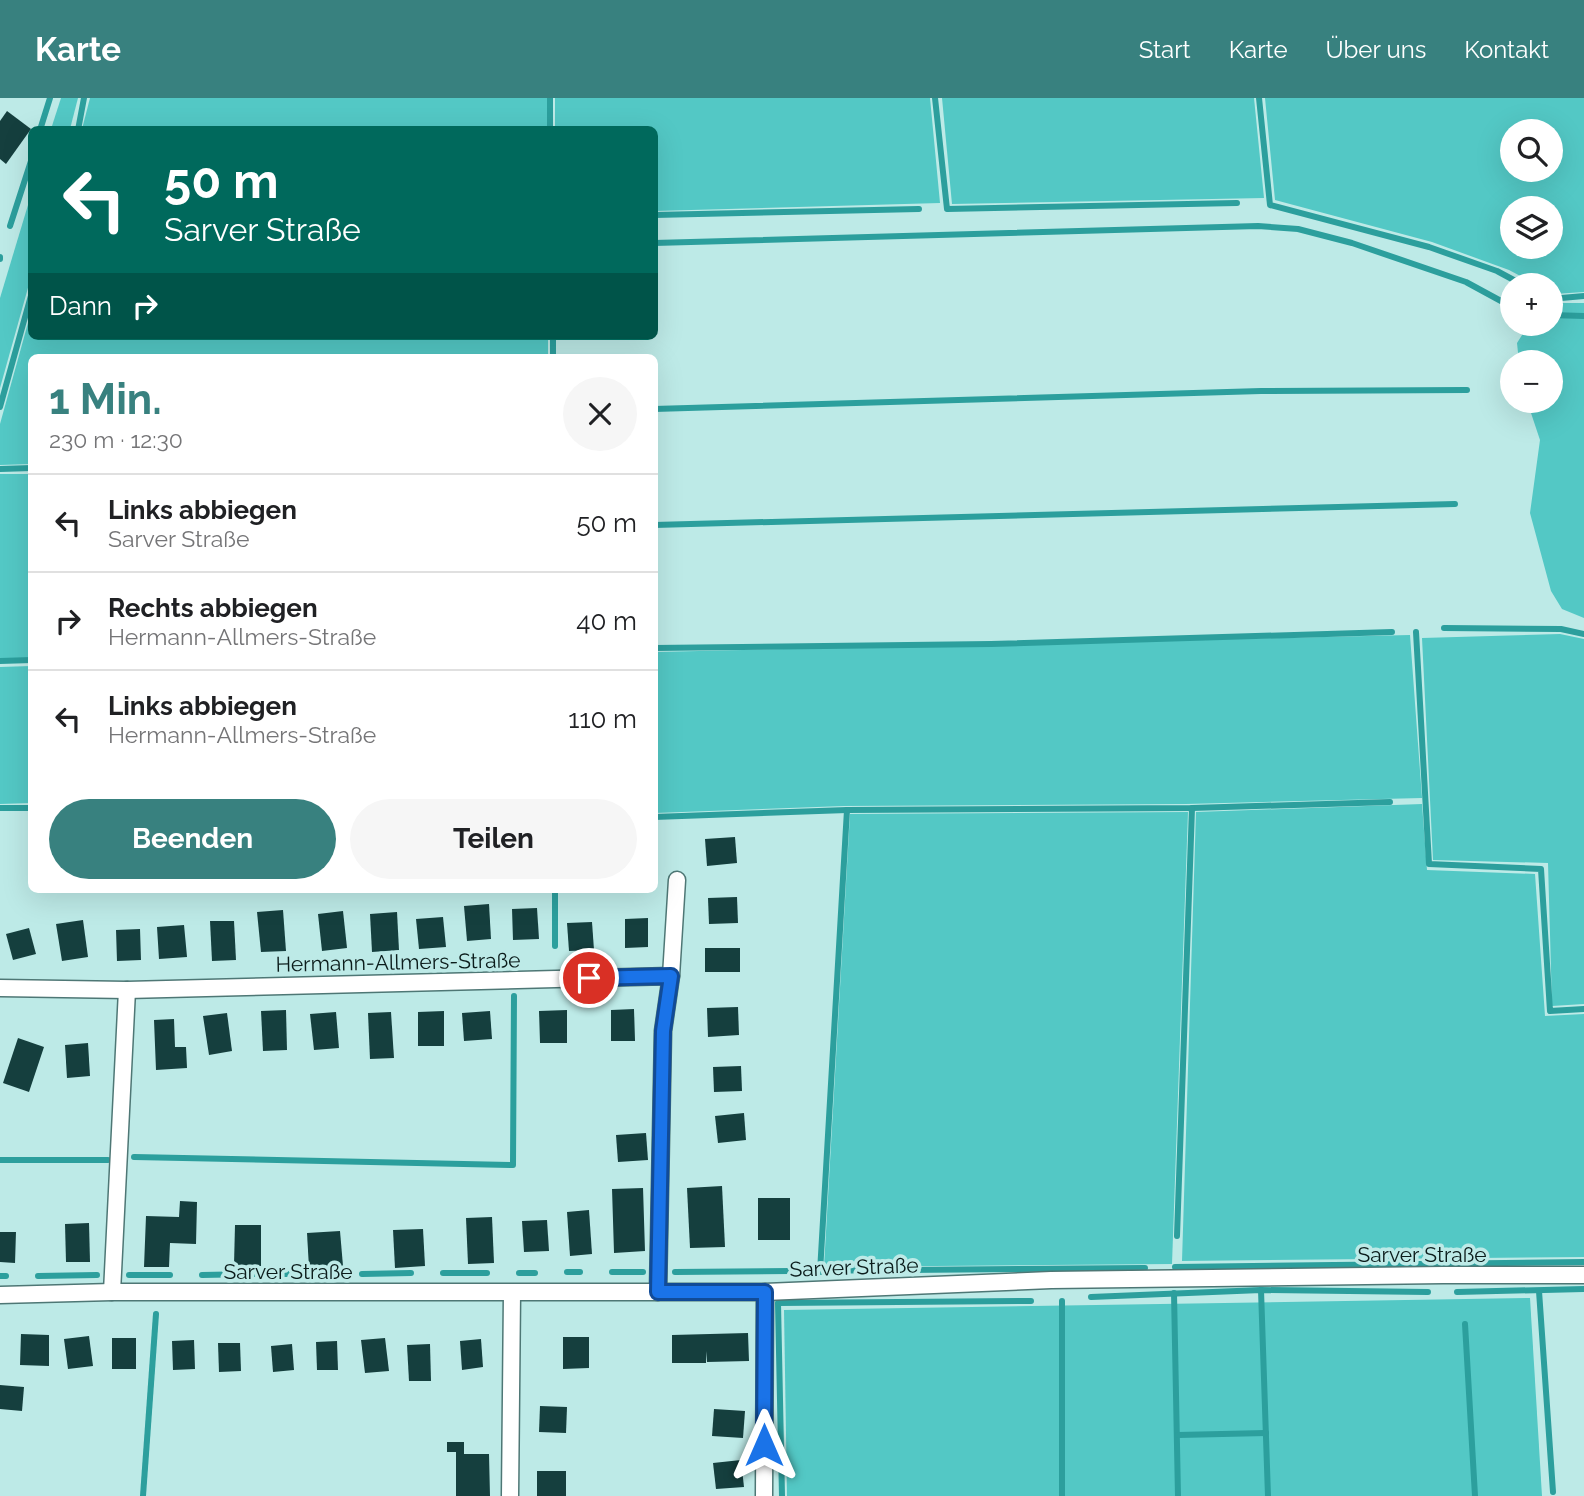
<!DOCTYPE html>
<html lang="de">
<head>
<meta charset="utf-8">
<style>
	body { margin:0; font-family:Raleway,sans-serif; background:#f6f6f6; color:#202124; height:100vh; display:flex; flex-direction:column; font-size:26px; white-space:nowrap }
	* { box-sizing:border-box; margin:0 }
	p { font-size:23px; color:#757577 }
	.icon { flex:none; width:38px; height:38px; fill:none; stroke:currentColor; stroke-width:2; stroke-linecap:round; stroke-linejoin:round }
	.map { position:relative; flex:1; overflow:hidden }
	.sheet { position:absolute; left:28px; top:256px; width:630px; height:539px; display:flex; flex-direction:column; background:#fff; border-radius:10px; box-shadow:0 7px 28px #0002 }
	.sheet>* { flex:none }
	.banner { position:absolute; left:28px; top:28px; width:630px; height:214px; border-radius:10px; box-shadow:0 7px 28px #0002; background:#00695c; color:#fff; overflow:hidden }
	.buttons { position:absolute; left:1500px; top:21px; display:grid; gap:14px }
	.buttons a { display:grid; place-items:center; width:63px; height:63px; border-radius:50%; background:#fff; box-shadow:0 7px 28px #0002; font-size:35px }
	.pin { position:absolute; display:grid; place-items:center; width:60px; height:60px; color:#fff; margin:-30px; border:4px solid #fff; border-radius:50%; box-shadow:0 2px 7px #0007 }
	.me { position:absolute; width:77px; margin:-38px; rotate:0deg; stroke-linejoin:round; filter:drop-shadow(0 0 5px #0008) }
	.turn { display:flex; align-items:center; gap:24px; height:147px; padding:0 21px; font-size:32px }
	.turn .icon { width:91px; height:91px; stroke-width:2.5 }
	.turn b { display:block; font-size:49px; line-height:60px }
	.then { display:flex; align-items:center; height:66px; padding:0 21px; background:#0003; gap:14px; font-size:26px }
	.round { display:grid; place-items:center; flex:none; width:74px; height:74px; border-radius:37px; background:#f6f6f6 }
	.summary { display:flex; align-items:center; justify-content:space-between; height:119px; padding:0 21px }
	h1 { font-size:42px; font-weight:700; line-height:52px; color:#38817f }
	.cta { display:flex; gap:14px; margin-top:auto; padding:14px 21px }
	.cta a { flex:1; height:80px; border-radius:42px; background:#38817f; color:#fff; font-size:28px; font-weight:700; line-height:80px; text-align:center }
	.cta a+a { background:#f6f6f6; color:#202124 }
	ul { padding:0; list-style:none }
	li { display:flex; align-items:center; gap:21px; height:98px; padding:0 21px; border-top:2px solid #e0e0e0 }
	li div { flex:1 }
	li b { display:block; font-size:26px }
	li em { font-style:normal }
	header { display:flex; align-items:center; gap:42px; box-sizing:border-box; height:98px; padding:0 35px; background:#38817f; color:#fff }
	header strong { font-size:33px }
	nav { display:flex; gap:38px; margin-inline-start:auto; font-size:24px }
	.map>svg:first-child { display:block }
	.green { fill:#53c8c5; fill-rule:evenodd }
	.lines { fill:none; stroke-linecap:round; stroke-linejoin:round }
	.stream { stroke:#2c9f9d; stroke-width:6 }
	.building { fill:#153f3e }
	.minor-casing { stroke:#4e7775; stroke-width:19 }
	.minor { stroke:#fff; stroke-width:16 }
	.route-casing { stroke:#114b97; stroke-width:18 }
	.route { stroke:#1a73e8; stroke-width:12 }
	.labels { text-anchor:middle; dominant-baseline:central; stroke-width:7; stroke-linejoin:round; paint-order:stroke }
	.street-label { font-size:21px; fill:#0b1c1b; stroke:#bdeae7 }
</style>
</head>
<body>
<header>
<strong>Karte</strong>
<nav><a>Start</a><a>Karte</a><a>Über uns</a><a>Kontakt</a></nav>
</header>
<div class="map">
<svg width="1584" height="1398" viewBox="0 0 1584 1398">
	<rect width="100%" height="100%" fill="#bdeae7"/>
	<!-- green -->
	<g class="green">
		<path d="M61,0H78L70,31H51Z"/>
		<path d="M90,0H547V31H82Z"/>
		<path d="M555,0H930L940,105L655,113L654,32L555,31Z"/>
		<path d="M942,0H1254L1264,100L952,106Z"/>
		<path d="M1265,0H1584V194L1554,196L1551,195L1550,187H1537L1509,172L1432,144L1275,102ZM1512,33H1550V72H1512ZM1512,110H1550V149H1512Z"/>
		<path d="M31,97V179L0,290V200Z"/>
		<path d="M1557,205H1584V520L1562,511L1551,493L1530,415L1540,342L1527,303H1550V264H1519L1517,245L1529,226H1550L1551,209Z"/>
		<path d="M31,214L32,238H548V259H32L31,366L0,367V326Z"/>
		<rect x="0" y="376" width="31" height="184"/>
		<path d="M1560,536L1584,541V906L1552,908L1548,765L1433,762L1422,540Z"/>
		<path d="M1410,537L1422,700L1186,706L844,708L655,715V554Z"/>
		<path d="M31,568V705L0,706V569Z"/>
		<path d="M1422,706L1427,772L1535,776L1545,918L1584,916V1159L1182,1163L1196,714Z"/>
		<path d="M1188,714L1172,1166L824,1169L850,716Z"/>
		<path d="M1530,1200L1542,1398H787L784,1212Z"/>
	</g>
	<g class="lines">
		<!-- stream -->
		<g class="stream">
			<path d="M550,0V32"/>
			<path d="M935,0L947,111L1237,105"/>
			<path d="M1259,0L1270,107L1429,149L1497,173L1523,187"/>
			<path d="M40,32L50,0"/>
			<path d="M78,32L84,0"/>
			<path d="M654,117L919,111"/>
			<path d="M10,128L32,60"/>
			<path d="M654,145L1258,128L1298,131L1352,145L1466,184L1512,209"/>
			<path d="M0,161V159"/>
			<path d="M1550,201L1584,198"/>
			<path d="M1550,217L1584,218"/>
			<path d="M553,259V238"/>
			<path d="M0,309L32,194"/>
			<path d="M654,311L1261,293L1467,292"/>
			<path d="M0,371L32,370"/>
			<path d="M654,427L1455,406"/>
			<path d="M1444,530L1561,531L1584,536"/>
			<path d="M1416,534L1429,766L1541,771L1550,913L1584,911"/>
			<path d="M654,550L991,546L1392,534"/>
			<path d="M0,563L32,562"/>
			<path d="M0,710H32"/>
			<path d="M654,719L847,712L1192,710L1390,704"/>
			<path d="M555,848V791"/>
			<path d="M134,1059L513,1067L514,898"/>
			<path d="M0,1062H108"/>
			<path d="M1177,1138L1192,710"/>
			<path d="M1175,1169L1584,1164"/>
			<path d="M567,1174H580"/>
			<path d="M612,1174H643"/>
			<path d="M675,1174L1145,1170"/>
			<path d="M820,1174L847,712"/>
			<path d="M443,1175H487"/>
			<path d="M519,1175H535"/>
			<path d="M285,1176H330"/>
			<path d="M362,1176L411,1175"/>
			<path d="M129,1177H170"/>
			<path d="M202,1177L253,1176"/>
			<path d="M0,1178H6"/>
			<path d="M38,1178L97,1177"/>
			<path d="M1261,1192L1268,1398"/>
			<path d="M1539,1193L1553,1394"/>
			<path d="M1457,1194L1584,1191"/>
			<path d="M1174,1195L1178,1398"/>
			<path d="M1091,1199L1261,1192L1428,1194"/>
			<path d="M1062,1203V1398"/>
			<path d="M1465,1226L1475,1398"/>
			<path d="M1178,1337L1266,1335"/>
			<path d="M143,1398L156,1216"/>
			<path d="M782,1398L778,1205L1031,1203"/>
		</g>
	</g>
	<!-- building -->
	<g class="building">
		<path d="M7,13L31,31L6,66L0,61V23Z"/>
		<path d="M735,739L737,765L707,768L705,741Z"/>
		<path d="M737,799L738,825L709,826L708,800Z"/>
		<path d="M489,806L491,841L467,843L464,808Z"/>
		<path d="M537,810L539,841L513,842L512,811Z"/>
		<path d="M283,812L286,853L261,854L257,814Z"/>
		<path d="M343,813L347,850L322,853L318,816Z"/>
		<path d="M397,814L399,852L372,854L370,816Z"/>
		<path d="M443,819L446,849L419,851L416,821Z"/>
		<path d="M648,820V849L625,850V821Z"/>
		<path d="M83,822L88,859L62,863L56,826Z"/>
		<path d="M210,823H234L236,862L212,863Z"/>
		<path d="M592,824L594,852L569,853L567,825Z"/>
		<path d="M184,827L187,859L159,861L157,829Z"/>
		<path d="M29,830L36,856L13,862L6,836Z"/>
		<path d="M140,831L141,862L117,863L116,832Z"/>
		<rect x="705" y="850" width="35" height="24"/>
		<path d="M738,909L739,937L708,939L707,910Z"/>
		<path d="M634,911L635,943H611V912Z"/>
		<path d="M286,912L287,952L263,953L261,913Z"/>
		<path d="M567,912V945H540L539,913Z"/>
		<path d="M444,913V948H418V914Z"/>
		<path d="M490,913L492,941L464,943L462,915Z"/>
		<path d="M336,914L339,950L314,952L310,916Z"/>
		<path d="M391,914L394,960L370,961L368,915Z"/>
		<path d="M227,915L232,953L209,957L203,918Z"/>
		<path d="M174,921L175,949H186L187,970L156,972L154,922Z"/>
		<path d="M18,940L44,949L29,994L3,985Z"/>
		<path d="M88,945L90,978L67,980L65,947Z"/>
		<path d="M741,968L742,993L714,994L713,969Z"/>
		<path d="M744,1015L746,1042L718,1045L715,1018Z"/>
		<path d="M646,1035L648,1062L618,1064L616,1037Z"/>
		<path d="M722,1088L725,1149L690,1150L687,1090Z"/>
		<path d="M643,1090L645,1153L614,1155L612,1091Z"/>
		<rect x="758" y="1100" width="32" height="42"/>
		<path d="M180,1103L197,1104L196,1146L170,1145L169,1169H144L146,1118L179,1119Z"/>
		<path d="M589,1112L592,1156L570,1158L567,1114Z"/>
		<path d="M492,1119L494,1165L468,1166L466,1120Z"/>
		<path d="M547,1122L549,1153L524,1154L522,1123Z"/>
		<path d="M89,1125L90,1164H66L65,1126Z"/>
		<path d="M235,1127H261V1168L234,1167Z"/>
		<path d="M423,1131L425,1168L395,1170L393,1132Z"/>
		<path d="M340,1133L343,1168L309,1170L307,1135Z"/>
		<path d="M0,1134H16L15,1165L0,1164Z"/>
		<path d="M748,1235L749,1263L707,1264L706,1253V1265H672V1237Z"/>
		<path d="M21,1236L49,1237V1268L20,1267Z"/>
		<path d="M89,1238L93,1268L68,1271L64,1241Z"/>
		<path d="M563,1239H589V1270L563,1271Z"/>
		<rect x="112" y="1240" width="24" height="31"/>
		<path d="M385,1240L389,1273L365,1275L361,1242Z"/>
		<path d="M481,1241L483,1269L462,1272L460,1243Z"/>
		<path d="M194,1242L195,1271L173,1272L172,1243Z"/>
		<path d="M337,1243L338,1272H317L316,1244Z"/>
		<path d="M218,1245H240L241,1273L219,1274Z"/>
		<path d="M292,1246L294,1272L273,1274L271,1248Z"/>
		<path d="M430,1246L431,1283H409L407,1247Z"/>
		<path d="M0,1287L24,1289L22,1313L0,1311Z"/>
		<path d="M540,1308L567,1309L566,1335L539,1334Z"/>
		<path d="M714,1311L745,1313L743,1340L712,1338Z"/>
		<path d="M447,1344H464V1356H489L490,1398H456V1354H447Z"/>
		<path d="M741,1362L744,1389L716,1391L713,1365Z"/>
		<rect x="537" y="1373" width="29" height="25"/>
	</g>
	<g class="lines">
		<!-- minor casing -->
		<g class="minor-casing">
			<g id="minor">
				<path d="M0,890L127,892L671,878"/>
				<path d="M112,1194L127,892"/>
				<path d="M658,1194L663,933L671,878L677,782"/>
				<path d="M0,1197L112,1194H765L1051,1182L1443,1177H1584"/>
				<path d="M510,1398L512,1195"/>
				<path d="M764,1398L765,1194"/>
			</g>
		</g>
		<!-- minor -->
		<use href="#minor" class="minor"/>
	</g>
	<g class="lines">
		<!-- route casing -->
		<g class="route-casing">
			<path id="route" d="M589,880L671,878L663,933L658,1194H765L764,1347"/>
		</g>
		<!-- route -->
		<use href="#route" class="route"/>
	</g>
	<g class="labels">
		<!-- street labels -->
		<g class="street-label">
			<text transform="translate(398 864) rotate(-1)">Hermann-Allmers-Straße</text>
			<text x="1422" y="1156">Sarver Straße</text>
			<text transform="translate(854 1169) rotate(-2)">Sarver Straße</text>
			<text x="288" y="1173">Sarver Straße</text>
		</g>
	</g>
</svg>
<div class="buttons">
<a><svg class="icon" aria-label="search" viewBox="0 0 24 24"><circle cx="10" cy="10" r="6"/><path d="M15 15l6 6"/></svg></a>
<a><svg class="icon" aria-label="layers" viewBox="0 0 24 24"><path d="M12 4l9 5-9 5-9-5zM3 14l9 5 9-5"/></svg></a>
<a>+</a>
<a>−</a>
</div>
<div class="pin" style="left:589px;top:880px;background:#d93025"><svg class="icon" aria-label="arrive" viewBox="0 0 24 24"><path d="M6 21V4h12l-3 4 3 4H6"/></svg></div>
<svg class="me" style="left:764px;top:1347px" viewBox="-20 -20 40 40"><path d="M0-17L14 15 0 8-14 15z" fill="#1a73e8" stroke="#fff" stroke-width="4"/></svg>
<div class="banner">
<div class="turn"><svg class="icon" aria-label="left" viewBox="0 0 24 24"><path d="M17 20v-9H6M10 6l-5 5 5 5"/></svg><div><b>50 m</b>Sarver Straße</div></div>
<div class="then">Dann<svg class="icon" aria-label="right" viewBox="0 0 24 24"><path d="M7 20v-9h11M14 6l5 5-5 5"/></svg></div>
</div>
<section class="sheet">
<div class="summary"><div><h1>1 Min.</h1><p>230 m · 12:30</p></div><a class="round"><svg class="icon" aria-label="close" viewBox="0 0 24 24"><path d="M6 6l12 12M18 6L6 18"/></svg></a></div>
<ul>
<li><svg class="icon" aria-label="left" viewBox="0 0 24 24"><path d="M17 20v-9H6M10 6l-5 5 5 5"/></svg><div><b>Links abbiegen</b><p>Sarver Straße</p></div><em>50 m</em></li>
<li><svg class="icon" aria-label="right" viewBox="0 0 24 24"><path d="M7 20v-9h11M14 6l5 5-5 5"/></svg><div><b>Rechts abbiegen</b><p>Hermann-Allmers-Straße</p></div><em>40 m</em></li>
<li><svg class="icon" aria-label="left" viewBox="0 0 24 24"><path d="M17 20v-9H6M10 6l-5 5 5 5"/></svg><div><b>Links abbiegen</b><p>Hermann-Allmers-Straße</p></div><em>110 m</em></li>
</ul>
<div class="cta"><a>Beenden</a><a>Teilen</a></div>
</section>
</div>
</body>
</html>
